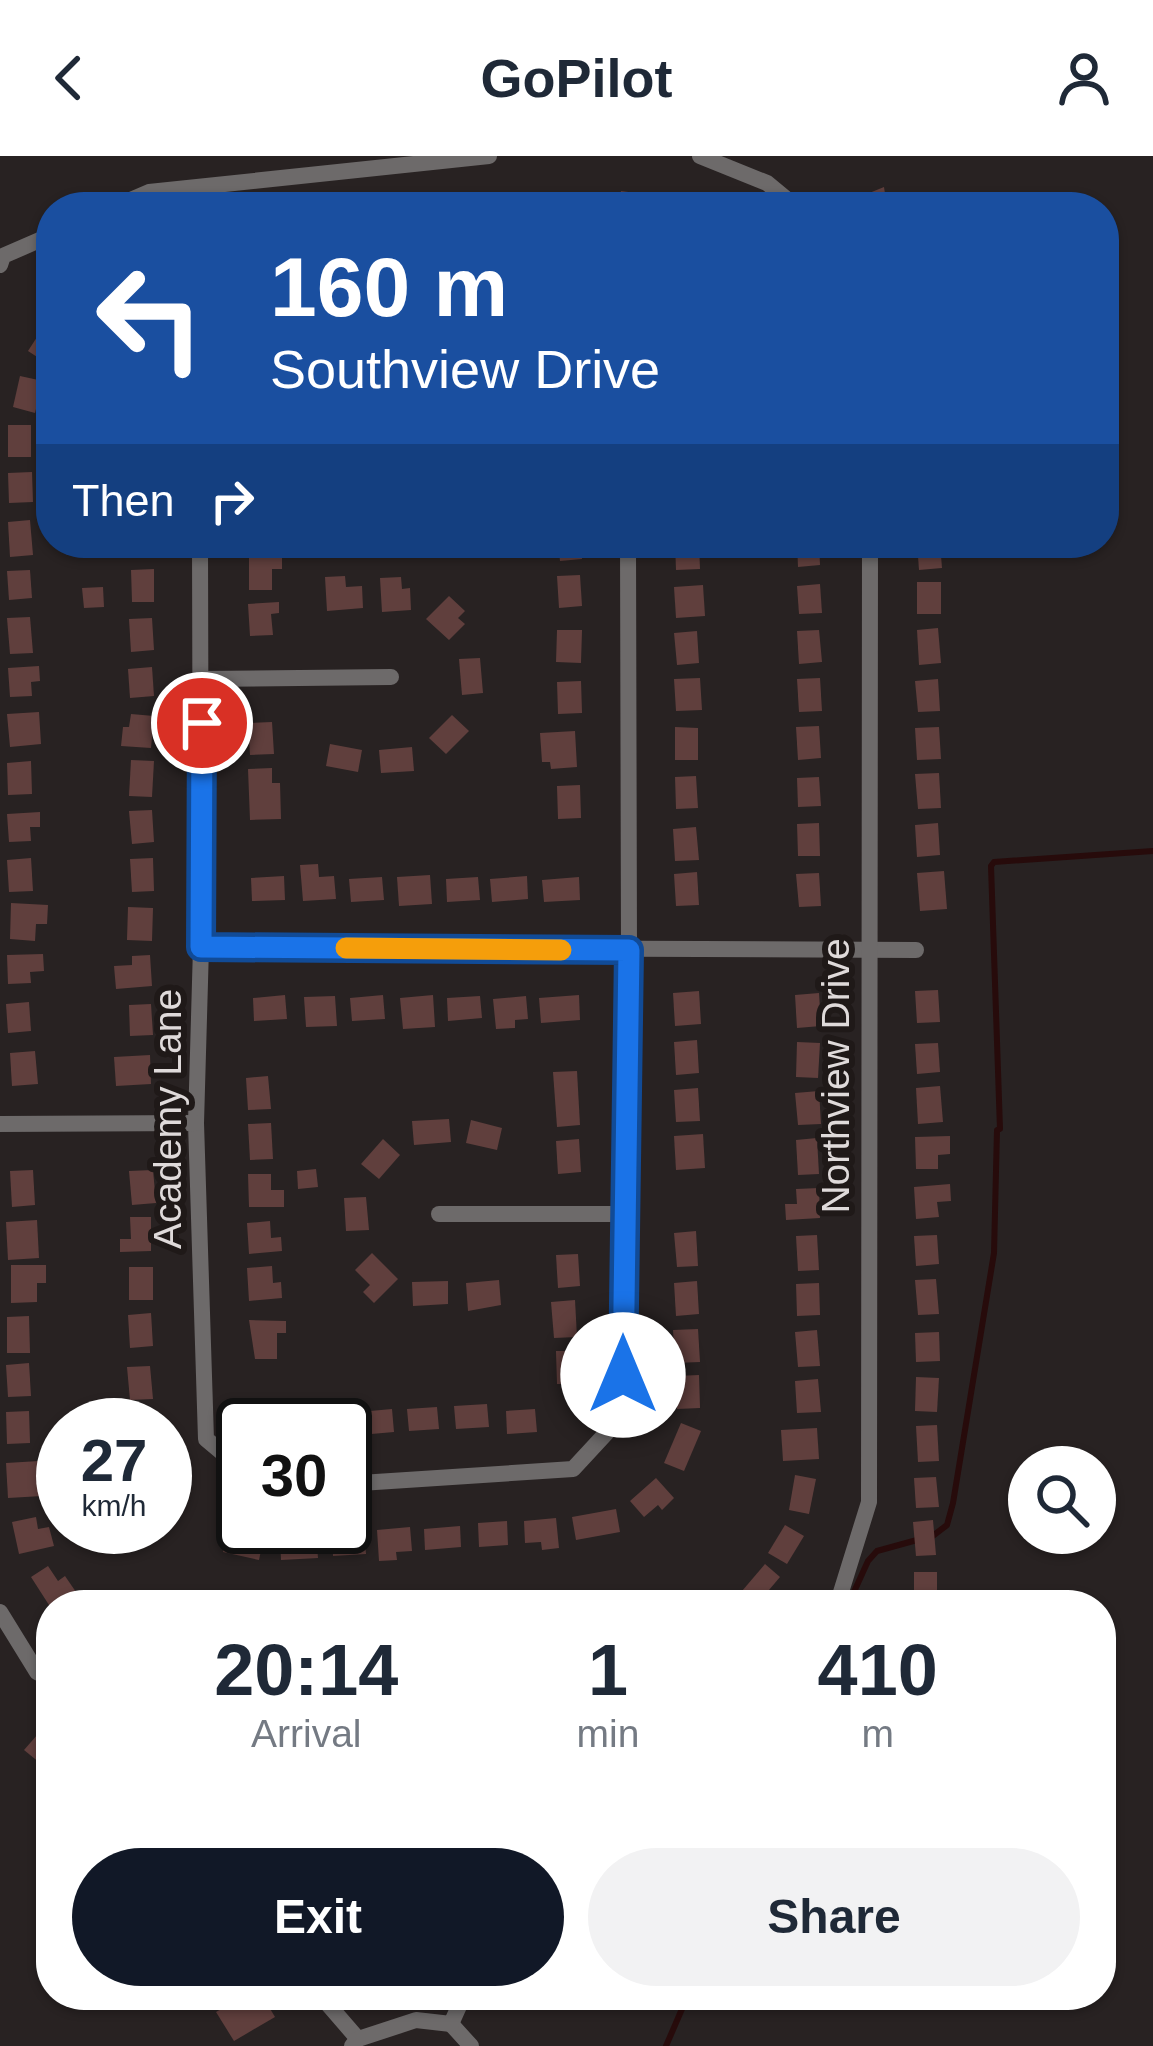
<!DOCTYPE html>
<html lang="en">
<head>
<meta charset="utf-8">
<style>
	body { margin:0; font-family:Arial,sans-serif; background:#f2f2f3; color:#1f2937; height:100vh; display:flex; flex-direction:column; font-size:45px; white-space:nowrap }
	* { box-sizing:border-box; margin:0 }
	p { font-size:39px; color:#747a83 }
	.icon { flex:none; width:66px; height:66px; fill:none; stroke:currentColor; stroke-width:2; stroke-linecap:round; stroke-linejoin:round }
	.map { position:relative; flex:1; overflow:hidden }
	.side { position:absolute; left:36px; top:1434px; width:1080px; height:420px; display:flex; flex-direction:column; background:#fff; border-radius:48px; box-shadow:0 3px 9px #0004 }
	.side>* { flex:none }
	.top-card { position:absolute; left:36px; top:36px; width:1083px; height:366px; border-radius:48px; box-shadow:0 3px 9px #0004; background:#1a4fa0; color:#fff; overflow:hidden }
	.fabs { position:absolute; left:1008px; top:1290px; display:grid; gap:24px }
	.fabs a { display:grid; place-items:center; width:108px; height:108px; border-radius:50%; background:#fff; box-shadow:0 3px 9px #0004; font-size:60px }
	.speed { position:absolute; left:36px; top:1242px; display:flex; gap:24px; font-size:60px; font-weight:700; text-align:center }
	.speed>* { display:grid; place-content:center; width:156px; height:156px; border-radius:50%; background:#fff; box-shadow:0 3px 9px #0004; line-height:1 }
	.speed small { font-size:30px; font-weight:400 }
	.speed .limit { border:6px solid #111; border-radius:18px; background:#fff; color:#111 }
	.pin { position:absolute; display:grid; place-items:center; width:102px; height:102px; color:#fff; margin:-51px; border:6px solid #fff; border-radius:50%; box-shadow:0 3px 12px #0007 }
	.me { position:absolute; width:132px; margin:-66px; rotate:0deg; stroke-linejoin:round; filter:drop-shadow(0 0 9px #0008) }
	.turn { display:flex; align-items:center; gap:42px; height:252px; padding:0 36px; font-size:54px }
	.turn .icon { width:156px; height:156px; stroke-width:2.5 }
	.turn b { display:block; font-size:84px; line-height:102px }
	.then { display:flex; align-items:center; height:114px; padding:0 36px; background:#0003; gap:24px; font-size:45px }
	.eta { display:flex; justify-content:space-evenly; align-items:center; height:204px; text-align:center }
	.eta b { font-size:72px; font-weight:700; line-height:84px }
	.button { display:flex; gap:24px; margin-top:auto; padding:24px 36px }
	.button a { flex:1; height:138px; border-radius:72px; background:#111827; color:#fff; font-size:48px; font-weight:700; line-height:138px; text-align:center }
	.button a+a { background:#f2f2f3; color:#1f2937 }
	header { display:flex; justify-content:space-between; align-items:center; height:156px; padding:0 36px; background:#fff; font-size:54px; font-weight:700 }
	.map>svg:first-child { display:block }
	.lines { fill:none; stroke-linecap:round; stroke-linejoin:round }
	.stream { stroke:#270b0b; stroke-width:6 }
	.building { fill:#603f3d }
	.minor { stroke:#6d6a6a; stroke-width:16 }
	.route-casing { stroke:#114b97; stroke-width:30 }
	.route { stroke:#1a73e8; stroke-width:21 }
	.slow { stroke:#f59e0b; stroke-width:21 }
	.labels { text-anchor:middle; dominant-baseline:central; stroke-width:12; stroke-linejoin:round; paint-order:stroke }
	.street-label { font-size:39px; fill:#dfdada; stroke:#1f1918 }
</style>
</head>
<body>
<header><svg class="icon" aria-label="back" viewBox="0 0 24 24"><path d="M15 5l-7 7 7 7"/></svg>GoPilot<svg class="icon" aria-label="person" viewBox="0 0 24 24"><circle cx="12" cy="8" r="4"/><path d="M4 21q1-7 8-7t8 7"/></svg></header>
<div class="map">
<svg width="1153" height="1890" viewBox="0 0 1153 1890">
	<rect width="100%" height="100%" fill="#282222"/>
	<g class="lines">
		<!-- stream -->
		<g class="stream">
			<path d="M930,1382L947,1369L953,1347L994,1097L997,974L1000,973L991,710L994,706L1153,695"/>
			<path d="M848,1449L868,1405L877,1395L917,1384"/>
			<path d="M666,1890L688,1839"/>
		</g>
	</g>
	<!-- building -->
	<g class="building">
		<path d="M884,31L887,51H861L857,42Z"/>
		<path d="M621,35L665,41L664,51H618Z"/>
		<path d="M606,38V51H571L570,40Z"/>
		<path d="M48,164L51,166L48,208L28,195Z"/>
		<path d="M20,220L43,225L35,257L13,251Z"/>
		<rect x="8" y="269" width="23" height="32"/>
		<path d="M32,316L33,346L9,347L8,317Z"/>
		<path d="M30,364L33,399L10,401L8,366Z"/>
		<path d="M129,387H153V399L129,400Z"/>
		<path d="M558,387H581L582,403L560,405Z"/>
		<path d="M675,387H699L700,413L676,414Z"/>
		<path d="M797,387H819L820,409L798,411Z"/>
		<path d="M917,387H940L942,412L919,414Z"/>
		<path d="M249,401H282V413H272V434H249Z"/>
		<path d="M154,413V446H132L131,414Z"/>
		<path d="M30,414L32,442L9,444L7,415Z"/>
		<path d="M580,419L582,450L559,452L557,420Z"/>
		<path d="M345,420L346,431L362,430L363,452L327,455L325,421Z"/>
		<path d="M401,421L402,433L410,432L411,454L382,456L380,422Z"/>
		<rect x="917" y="426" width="24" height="32"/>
		<path d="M820,428L822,457L799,458L797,430Z"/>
		<path d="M703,429L705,460L676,462L674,431Z"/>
		<path d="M103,431L104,451L84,452L82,432Z"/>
		<path d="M449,440L465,455L458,462L465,468L449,484L426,463Z"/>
		<path d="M279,446V457L271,458L273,479L250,480L248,448Z"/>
		<path d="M30,461L33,497L10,498L7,462Z"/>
		<path d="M152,462L154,494L131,496L129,463Z"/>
		<path d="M938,472L941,507L919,509L917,474Z"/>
		<path d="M557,474H582L581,507L556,506Z"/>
		<path d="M819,474L822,506L799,508L797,475Z"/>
		<path d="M697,475L699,507L677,509L674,477Z"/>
		<path d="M480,502L483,537L462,539L459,503Z"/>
		<path d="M39,510L40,525L31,526L32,540L10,541L8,512Z"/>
		<path d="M152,511L154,540L130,542L128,513Z"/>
		<path d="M700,522L702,554L676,555L674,523Z"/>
		<path d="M820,522L822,555L799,556L797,523Z"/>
		<path d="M938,523L940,555L918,556L915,525Z"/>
		<path d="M581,525L582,557L558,558L557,526Z"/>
		<path d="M39,556L41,588L10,591L7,558Z"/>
		<path d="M131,558L154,560L151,592L121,590L123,571H129Z"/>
		<path d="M452,559L469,575L446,598L429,582Z"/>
		<path d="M272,566L274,598L250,599L248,567Z"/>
		<path d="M819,570L821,602L798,604L796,571Z"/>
		<path d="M675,571L698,572V604H675Z"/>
		<path d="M939,571L941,603L917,604L915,572Z"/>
		<path d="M575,575L577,611L551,613L550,606H542L540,577Z"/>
		<path d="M330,588L362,594L358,616L326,610Z"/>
		<path d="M412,591L414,615L381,617L379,594Z"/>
		<path d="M131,604L154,605L152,641L129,640Z"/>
		<path d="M31,605L32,638L8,639L7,607Z"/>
		<path d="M272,612V627H280L281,663L250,664L248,613Z"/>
		<path d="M939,617L941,652L918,653L915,618Z"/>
		<path d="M696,620L698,652L676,653L675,621Z"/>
		<path d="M819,621L821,650L798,651L797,622Z"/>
		<path d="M580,629L581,662L558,663L557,630Z"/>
		<path d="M152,654L154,686L132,688L129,655Z"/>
		<path d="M40,656V671H30L31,685L9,686L7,658Z"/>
		<path d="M819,667L820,700H798L797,668Z"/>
		<path d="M938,667L940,699L917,701L915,669Z"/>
		<path d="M696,671L699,704L675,705L673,673Z"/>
		<path d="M31,702L33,735L9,736L7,704Z"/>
		<path d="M153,702L154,735L132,736L130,703Z"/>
		<path d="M318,708L319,721L334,720L336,743L303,745L300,709Z"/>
		<path d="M944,715L947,753L920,755L917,717Z"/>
		<path d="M697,716L699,749L676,750L674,718Z"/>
		<path d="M819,717L821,750L799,751L796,718Z"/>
		<path d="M430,719L432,748L399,750L397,721Z"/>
		<path d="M284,720L285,744L252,745L251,722Z"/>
		<path d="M527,720L528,743L492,746L490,723Z"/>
		<path d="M382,721L384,744L351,746L349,723Z"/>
		<path d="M478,721L480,744L447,746L446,723Z"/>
		<path d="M579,721L580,744L544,746L542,724Z"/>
		<path d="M11,747L48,749L47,768H36L35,785L10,783Z"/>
		<path d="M128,751L153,752L152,785L127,784Z"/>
		<path d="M43,798L44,815L30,816L31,827L8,828L7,799Z"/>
		<path d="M150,799L152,830L116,833L114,810L132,809V800Z"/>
		<path d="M938,834L940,866L917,867L915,835Z"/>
		<path d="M699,835L701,868L675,870L673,837Z"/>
		<path d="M819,837L821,870L797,872L795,839Z"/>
		<path d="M285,839L287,863L254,865L253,842Z"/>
		<path d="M383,839L385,863L352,865L350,842Z"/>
		<path d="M433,839L435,871L403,873L400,842Z"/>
		<path d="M579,839L580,864L541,867L539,842Z"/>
		<path d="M335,840L337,870L306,871L304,841Z"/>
		<path d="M480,840L482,862L448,865L447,842Z"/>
		<path d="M526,840L528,863L515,864V872L496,873L493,843Z"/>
		<path d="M29,846L31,875L8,877L6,848Z"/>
		<path d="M151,848L153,879L130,880L129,849Z"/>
		<path d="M697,884L699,917L676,919L674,886Z"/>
		<path d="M797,886L820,887L818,922L796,921Z"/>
		<path d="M938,887L940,916L917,918L915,888Z"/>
		<path d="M35,895L38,928L12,930L10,897Z"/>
		<path d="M150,899L151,928L116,930L114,901Z"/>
		<path d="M577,915L580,969L557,971L553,916Z"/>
		<path d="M268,920L271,953L248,954L246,922Z"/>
		<path d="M940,930L943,966L918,968L916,932Z"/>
		<path d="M698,932L700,965L676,966L674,934Z"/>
		<path d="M819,935L821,968L798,969L795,937Z"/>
		<path d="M449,963L451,986L414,989L412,965Z"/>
		<path d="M471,964L502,972L497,994L466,987Z"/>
		<path d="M271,967L273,1003L250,1004L248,968Z"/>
		<path d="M703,978L705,1012L676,1014L674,980Z"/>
		<path d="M950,980V998L938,999V1013H916L915,981Z"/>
		<path d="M817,982L819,1018L798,1019L796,984Z"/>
		<path d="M383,983L400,999L379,1023L361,1008Z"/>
		<path d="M579,983L581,1016L558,1018L556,985Z"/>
		<path d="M316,1013L318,1031L298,1033L297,1015Z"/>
		<path d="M33,1014L35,1049L12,1051L10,1015Z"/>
		<path d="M153,1014L156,1047L132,1049L129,1015Z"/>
		<path d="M248,1018H271V1034H284V1051H249Z"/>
		<path d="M950,1028L951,1045L937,1046L939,1061L916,1063L914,1031Z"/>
		<path d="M819,1032L820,1062L786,1064L785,1048H797L796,1033Z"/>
		<path d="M366,1041L369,1074L346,1075L344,1042Z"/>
		<path d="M130,1061H151V1095L120,1096V1083H131Z"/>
		<path d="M37,1064L39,1102L8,1104L6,1066Z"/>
		<path d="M270,1065L271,1082L281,1081L282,1095L249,1098L247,1067Z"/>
		<path d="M696,1075L698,1110L677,1111L674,1077Z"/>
		<path d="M817,1079L819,1114L798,1115L796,1080Z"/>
		<path d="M937,1079L939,1108L916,1110L914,1080Z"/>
		<path d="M372,1097L398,1123L374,1147L363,1136L370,1129L355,1114Z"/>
		<path d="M578,1098L580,1130L558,1132L556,1099Z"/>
		<path d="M11,1109H46V1127H37V1146L11,1147Z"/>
		<path d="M272,1110L273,1127L281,1126L282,1142L249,1145L247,1112Z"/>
		<rect x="129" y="1111" width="24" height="33"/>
		<path d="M936,1123L939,1158L918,1159L915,1124Z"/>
		<path d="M499,1124L501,1149L468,1155L466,1127Z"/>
		<path d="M448,1125V1148L413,1150L412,1126Z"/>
		<path d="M697,1125L699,1158L676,1160L674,1127Z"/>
		<path d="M819,1127L820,1159L797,1160L796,1128Z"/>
		<path d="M575,1144L577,1181L554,1182L551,1146Z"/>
		<path d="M151,1157L153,1190L130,1192L128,1159Z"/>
		<path d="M29,1160L30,1197H7V1161Z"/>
		<path d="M249,1164L286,1165V1177H277V1203H255Z"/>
		<path d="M698,1173L700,1206L675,1207L673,1174Z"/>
		<path d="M817,1174L820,1210L798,1211L795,1176Z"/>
		<path d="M939,1176L940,1205L916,1206L915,1177Z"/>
		<path d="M556,1195H578L579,1228H557Z"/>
		<path d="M29,1207L31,1240L8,1241L6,1209Z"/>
		<path d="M150,1210L153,1243L130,1244L127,1211Z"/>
		<path d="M699,1219L700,1252L677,1253L676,1220Z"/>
		<path d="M916,1221L939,1222L937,1256L915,1255Z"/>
		<path d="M818,1223L821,1256L797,1257L795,1225Z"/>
		<path d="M487,1248L489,1271L456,1273L454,1250Z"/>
		<path d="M437,1251L439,1273L409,1275L407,1253Z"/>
		<path d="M392,1253L394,1276L360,1279L359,1256Z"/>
		<path d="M535,1253L537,1276L507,1278L506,1255Z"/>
		<path d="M29,1255L30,1287L7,1288L6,1256Z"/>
		<path d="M152,1255L154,1269H131L129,1259Z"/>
		<path d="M345,1257L346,1269H312L311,1259Z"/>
		<path d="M297,1258L298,1269H266L265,1260Z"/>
		<path d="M681,1267L701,1275L684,1315L664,1307Z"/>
		<path d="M937,1269L939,1305L918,1306L916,1270Z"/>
		<path d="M817,1272L819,1303L783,1305L781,1274Z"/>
		<path d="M39,1305L42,1340L8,1342L6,1307Z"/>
		<path d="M165,1314L187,1342L165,1359Z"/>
		<path d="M795,1319L816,1323L809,1358L789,1354Z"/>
		<path d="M936,1321L939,1351L916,1352L914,1322Z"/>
		<path d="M656,1322L674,1342L662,1354L658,1349L644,1361L630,1345Z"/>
		<path d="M616,1353L620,1376L576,1384L572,1361Z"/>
		<path d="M36,1361L38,1373L49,1371L54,1390L19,1398L12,1366Z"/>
		<path d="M556,1362L559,1392L542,1394L541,1386L525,1387L524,1365Z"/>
		<path d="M933,1364L936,1399L916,1400L913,1366Z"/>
		<path d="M507,1365L508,1389L479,1391L478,1367Z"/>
		<path d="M785,1369L804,1380L787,1408L768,1397Z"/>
		<path d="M460,1370L461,1391L425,1394L424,1373Z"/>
		<path d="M410,1371L412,1395L396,1396L397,1404L379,1405L377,1374Z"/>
		<path d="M229,1372L264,1380L259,1404L223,1396Z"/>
		<path d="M364,1375L366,1398L333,1400L332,1377Z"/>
		<path d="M316,1378L318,1402L281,1404L280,1381Z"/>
		<path d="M765,1408L780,1421L757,1448L742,1435Z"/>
		<path d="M48,1410L58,1425L65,1420L76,1436L56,1449H49L31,1421Z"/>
		<rect x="914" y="1416" width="23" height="33"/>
		<path d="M38,1578L51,1589V1616L24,1594Z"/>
		<path d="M245,1839H262L275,1861L234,1885L216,1856Z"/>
	</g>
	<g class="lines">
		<!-- minor -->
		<g class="minor">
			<path d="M700,0L767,27L796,51"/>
			<path d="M114,51L149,36L489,0"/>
			<path d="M0,109L3,100L51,79"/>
			<path d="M200,387L201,791L196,967L206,1283L243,1314"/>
			<path d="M202,523L391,521"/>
			<path d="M201,791L916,794"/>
			<path d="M0,968L196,967"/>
			<path d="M439,1058H624"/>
			<path d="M345,1328L573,1313L623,1259L629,794L628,387"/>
			<path d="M837,1449L869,1346L870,387"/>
			<path d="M0,1456L37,1516L51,1523"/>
			<path d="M320,1839L358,1883"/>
			<path d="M451,1868L471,1890"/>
			<path d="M352,1890L358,1883L416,1864L451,1868L464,1839"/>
		</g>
	</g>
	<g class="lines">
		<!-- route casing -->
		<g class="route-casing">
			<path id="route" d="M202,567L201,791L629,794L623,1219"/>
		</g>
		<!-- route -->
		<use href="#route" class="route"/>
		<!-- slow -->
		<path class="slow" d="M346,792L561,794"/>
	</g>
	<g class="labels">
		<!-- street labels -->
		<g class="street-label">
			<text transform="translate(835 920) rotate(-90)">Northview Drive</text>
			<text transform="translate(167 963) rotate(-90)">Academy Lane</text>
		</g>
	</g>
</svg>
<div class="fabs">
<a><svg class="icon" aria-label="search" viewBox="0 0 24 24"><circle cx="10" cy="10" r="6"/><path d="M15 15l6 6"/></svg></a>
</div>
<div class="speed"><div>27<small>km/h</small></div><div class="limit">30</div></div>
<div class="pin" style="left:202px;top:567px;background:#d93025"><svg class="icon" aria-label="arrive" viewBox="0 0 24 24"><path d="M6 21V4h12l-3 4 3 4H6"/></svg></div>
<svg class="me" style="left:623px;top:1219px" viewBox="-20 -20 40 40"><circle r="19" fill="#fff"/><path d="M0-13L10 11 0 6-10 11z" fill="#1a73e8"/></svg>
<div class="top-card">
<div class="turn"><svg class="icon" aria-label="left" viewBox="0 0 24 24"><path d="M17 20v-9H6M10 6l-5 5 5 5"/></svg><div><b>160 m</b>Southview Drive</div></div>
<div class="then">Then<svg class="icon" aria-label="right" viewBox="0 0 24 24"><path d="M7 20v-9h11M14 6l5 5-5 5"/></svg></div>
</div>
<section class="side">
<div class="eta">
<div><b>20:14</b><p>Arrival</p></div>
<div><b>1</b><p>min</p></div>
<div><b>410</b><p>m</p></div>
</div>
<div class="button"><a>Exit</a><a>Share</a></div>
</section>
</div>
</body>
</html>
